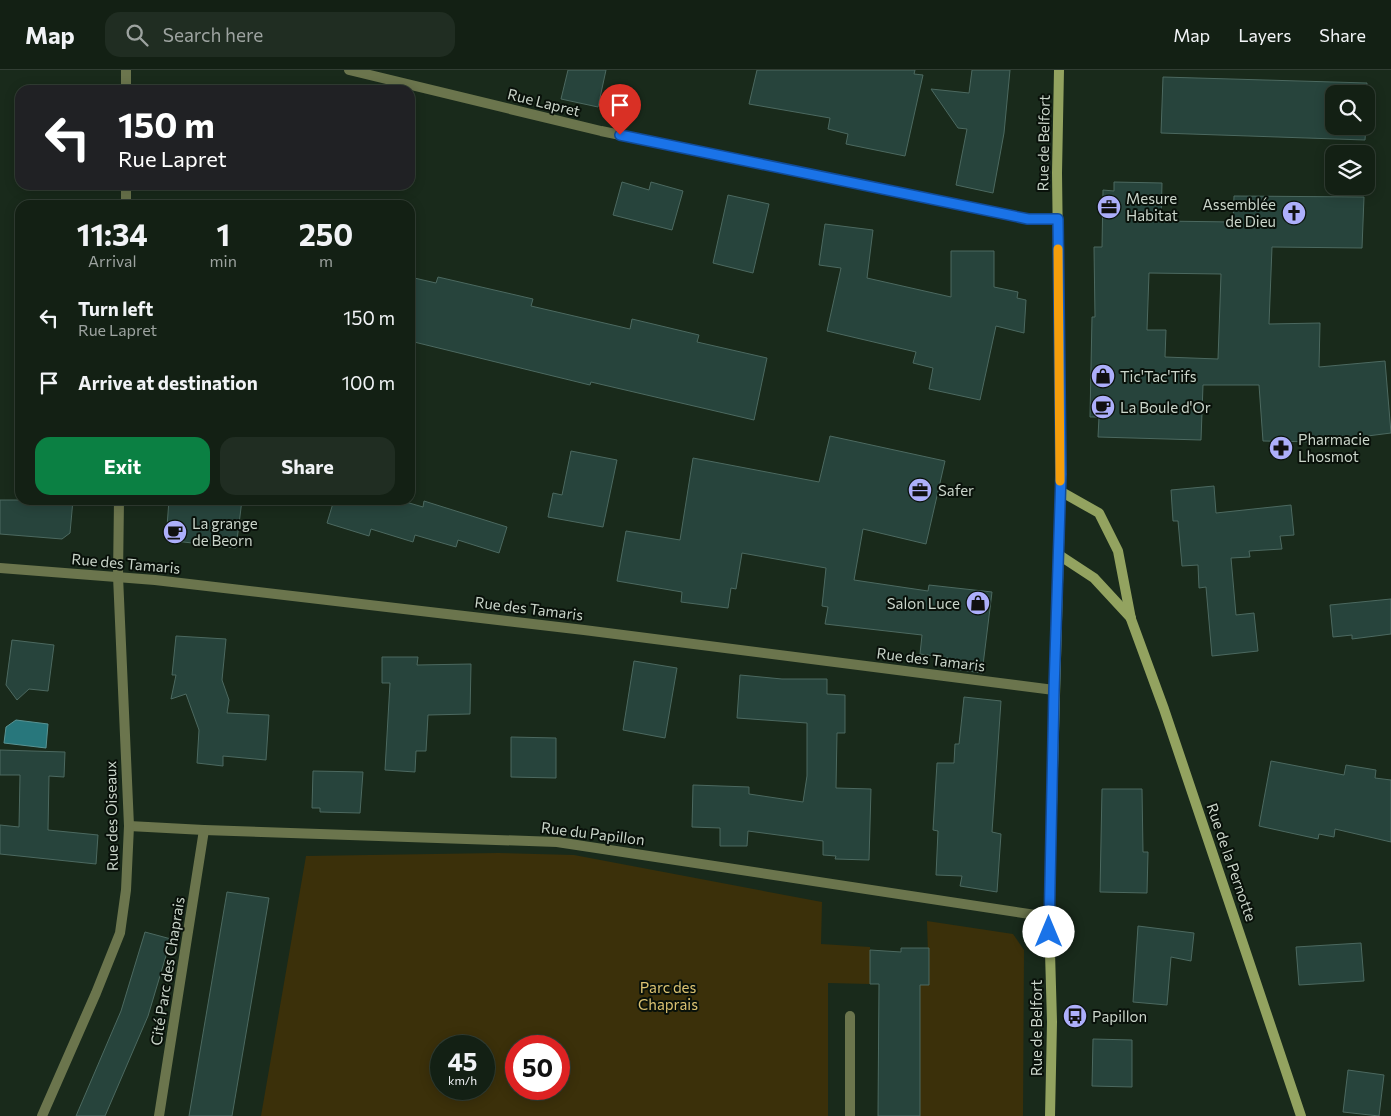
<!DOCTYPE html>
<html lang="en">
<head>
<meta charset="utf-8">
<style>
	body { margin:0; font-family:Commissioner,sans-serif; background:#202d22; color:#f1f3f6; height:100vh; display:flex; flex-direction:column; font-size:19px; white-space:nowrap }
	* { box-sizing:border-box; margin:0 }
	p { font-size:16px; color:#9da3a0 }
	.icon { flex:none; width:28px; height:28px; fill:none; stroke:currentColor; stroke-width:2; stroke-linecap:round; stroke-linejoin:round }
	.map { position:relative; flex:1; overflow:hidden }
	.sheet { position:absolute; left:15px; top:130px; width:400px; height:305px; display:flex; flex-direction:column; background:#132014; border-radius:15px; box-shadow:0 2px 12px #0003,0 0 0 1px #323e34 }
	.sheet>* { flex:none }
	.banner { position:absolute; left:15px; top:15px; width:400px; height:105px; border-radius:15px; box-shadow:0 2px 12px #0003,0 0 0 1px #323e34; background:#202124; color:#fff; overflow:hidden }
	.buttons { position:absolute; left:1325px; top:15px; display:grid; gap:10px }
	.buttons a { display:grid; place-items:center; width:50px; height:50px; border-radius:10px; background:#132014; box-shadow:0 2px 12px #0003,0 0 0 1px #323e34; font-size:25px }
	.speed { position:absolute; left:430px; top:965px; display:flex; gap:10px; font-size:25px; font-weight:700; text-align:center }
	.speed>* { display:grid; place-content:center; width:65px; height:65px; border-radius:50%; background:#132014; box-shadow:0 2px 12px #0003,0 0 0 1px #323e34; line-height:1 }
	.speed small { font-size:12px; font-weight:400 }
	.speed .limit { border:8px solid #d22; background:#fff; color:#111 }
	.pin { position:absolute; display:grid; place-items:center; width:42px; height:42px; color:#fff; margin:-51px -21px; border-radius:50% 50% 50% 0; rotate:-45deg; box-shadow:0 0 5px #0007 }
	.pin .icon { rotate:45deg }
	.me { position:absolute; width:55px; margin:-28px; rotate:0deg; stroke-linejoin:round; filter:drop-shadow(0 0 4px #0008) }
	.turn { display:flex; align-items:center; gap:18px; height:105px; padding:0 20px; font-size:22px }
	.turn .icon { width:65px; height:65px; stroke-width:2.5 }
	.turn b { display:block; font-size:35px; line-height:42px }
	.eta { display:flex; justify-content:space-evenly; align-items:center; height:85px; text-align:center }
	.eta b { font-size:30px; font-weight:700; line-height:35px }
	.button { display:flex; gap:10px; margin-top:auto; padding:10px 20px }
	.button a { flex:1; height:58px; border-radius:15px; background:#0b8043; color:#fff; font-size:20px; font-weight:700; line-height:58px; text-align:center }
	.button a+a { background:#202d22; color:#f1f3f6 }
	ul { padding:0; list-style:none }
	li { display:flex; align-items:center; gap:15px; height:65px; padding:0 20px }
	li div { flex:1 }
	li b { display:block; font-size:19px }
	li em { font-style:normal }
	header { display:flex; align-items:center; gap:30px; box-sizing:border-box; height:70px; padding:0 25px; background:#132014; border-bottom:1px solid #323e34 }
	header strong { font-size:24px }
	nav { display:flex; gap:28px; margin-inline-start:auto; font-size:18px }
	.search { width:350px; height:45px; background:#202d22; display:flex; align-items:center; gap:12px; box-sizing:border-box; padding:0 18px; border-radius:15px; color:#9da3a0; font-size:19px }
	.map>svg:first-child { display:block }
	.green { fill:#3b300a; fill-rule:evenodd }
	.water { fill:#28777c; stroke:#599393 }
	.building { fill:#27443c; stroke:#4c6960; fill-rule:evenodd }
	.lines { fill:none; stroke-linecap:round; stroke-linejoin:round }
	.street { stroke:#6b754d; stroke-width:10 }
	.secondary { stroke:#93a360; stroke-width:10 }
	.route-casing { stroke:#114b97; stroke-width:12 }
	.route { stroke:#1a73e8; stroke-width:9 }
	.slow { stroke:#f59e0b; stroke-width:9 }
	.labels { text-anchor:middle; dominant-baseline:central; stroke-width:4; stroke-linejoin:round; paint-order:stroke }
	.street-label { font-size:15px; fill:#cad5ca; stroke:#09110a }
	.poi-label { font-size:15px; fill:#cad5ca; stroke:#09110a; text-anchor:start }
	.park-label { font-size:15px; fill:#dbc271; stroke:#09110a }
</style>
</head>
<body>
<header>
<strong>Map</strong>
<div class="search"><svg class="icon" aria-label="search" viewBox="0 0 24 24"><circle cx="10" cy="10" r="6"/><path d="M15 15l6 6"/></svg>Search here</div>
<nav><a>Map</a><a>Layers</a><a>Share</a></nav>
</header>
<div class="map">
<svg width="1391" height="1046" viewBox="0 0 1391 1046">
	<rect width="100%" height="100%" fill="#192a1b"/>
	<!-- green -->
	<g class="green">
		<path d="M498,783L574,785L822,832L821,874L870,877V914L828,913V1046H261L306,786ZM441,976H484V1019H441ZM516,976H559V1019H516Z"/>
		<path d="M927,851L1013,864L1024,880L1023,1046H920V915L929,914Z"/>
	</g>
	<!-- water -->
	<path class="water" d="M16,650L48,654L46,678L4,673L6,657Z"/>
	<!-- building -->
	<g class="building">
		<path d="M568,0H606L598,37L561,29Z"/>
		<path d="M757,0H915L914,4L923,5L905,86L846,74L848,64L828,59L830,48L749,34Z"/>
		<path d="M972,0H1010L1004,63L993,123L956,115L967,59L958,58L931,19L969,23Z"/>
		<path d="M1163,7L1367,13L1366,32V24H1334V56H1366L1365,70L1161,63Z"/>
		<path d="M622,112L649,120L651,112L683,121L672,160L613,145Z"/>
		<path d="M1114,112L1162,113L1161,151L1233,152L1234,126L1364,127L1362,178L1272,177L1269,254L1320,253L1319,297L1385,291L1391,363L1320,372L1263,371L1259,315H1203L1201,370L1098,367L1099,347H1090L1092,247H1095L1094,177H1102L1103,120L1114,121ZM1149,203L1221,204L1218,289L1165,287L1166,260H1147Z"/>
		<path d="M728,125L769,134L753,203L713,193Z"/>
		<path d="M825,154L873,160L867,208L951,227V181H994V217L1018,222L1017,228L1026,230L1024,263L996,256L980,330L929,319L933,298L913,293L916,282L827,261L841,198L819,195Z"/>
		<path d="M410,207L436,213L438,207L533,229L531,236L630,259L632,249L699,265L697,272L767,288L754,350L591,312L590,315L410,271Z"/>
		<path d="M830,366L945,391L926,474L863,459L854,510L928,521L929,515L992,522L982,603L947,598L948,588L920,584L922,565L825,554L828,537L822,536L826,498L742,483L736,519L731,518L728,538L681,532L682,522L617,511L626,461L680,470L693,388L819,412Z"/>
		<path d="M571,381L617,390L603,457L548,447L553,423L562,425Z"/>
		<path d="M1214,416L1216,443L1291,435L1294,465L1280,466L1282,479L1249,481L1250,487L1231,488L1236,545L1254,543L1258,581L1212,586L1206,517L1199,518L1198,495L1182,496L1178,451H1173L1171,420Z"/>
		<path d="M0,430H73L70,463L62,469L0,464Z"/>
		<path d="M169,430H242L236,478L166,470Z"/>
		<path d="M334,430H399L423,437L424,431L507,457L499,483L458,470L456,477L415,465L413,472L371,459L369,466L327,453Z"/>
		<path d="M1391,529V564L1352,569V565L1333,567L1330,535Z"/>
		<path d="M176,566L226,569L222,610L229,630L227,643L269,645L266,690L223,686V696L197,693L199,660L186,624L171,629L176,605H172Z"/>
		<path d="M12,570L54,575L48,621L29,619L17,630L6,615Z"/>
		<path d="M382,587H418L417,595L471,594L470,644L428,645L426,681H416L415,702L385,700L390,613H382Z"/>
		<path d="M634,591L677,598L665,668L623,660Z"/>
		<path d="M740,605L782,609H827V624L845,625V663H837L836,718L871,719L869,790L835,789L836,786L823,785V771L748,761L747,776H720V758L692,757L693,715L749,717V724L803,732L807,706V653L737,648Z"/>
		<path d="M964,627L1001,631L992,762L1001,764L997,822L960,816L962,806L936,805L938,761L933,760L937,693H954L955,674H959Z"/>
		<path d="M511,667L556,668V708L511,707Z"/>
		<path d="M0,680L65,682L64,707L49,706L48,760L98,765L96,794L0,784V755L19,757L20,705H0Z"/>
		<path d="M1271,691L1344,705L1346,695L1376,700L1375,708L1391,710V772L1335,759L1334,767L1319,764L1318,769L1259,756Z"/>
		<path d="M313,701L363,702L360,743L320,742V738H312Z"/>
		<path d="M1102,719H1142L1143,782H1148L1147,823L1100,822Z"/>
		<path d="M227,822L269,828L232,1046H189Z"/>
		<path d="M1138,856L1194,863L1191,891L1171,887L1167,935L1133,932Z"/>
		<path d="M145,862L171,869L148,946L105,1046H76L121,941Z"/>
		<path d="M1361,873L1364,911L1299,915L1296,877Z"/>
		<path d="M901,878H929V915H920V1046H878L879,914H870V880L901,882Z"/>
		<path d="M1093,969L1132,970V1017L1092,1016Z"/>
		<path d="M1348,1000L1384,1005L1379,1046L1343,1042Z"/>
	</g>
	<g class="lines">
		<!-- street -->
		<g class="street">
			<path d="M349,0L601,61L1028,149H1058"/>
			<path d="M126,20V0"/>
			<path d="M126,115V135"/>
			<path d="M0,498L155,510L584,560L1054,620"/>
			<path d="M129,756L204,760L557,772L1049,847"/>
			<path d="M42,1046L96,923L120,863L126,820L129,756L118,506L119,430"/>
			<path d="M159,1046L204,760"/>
			<path d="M850,1046V946"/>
		</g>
		<!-- secondary -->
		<g class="secondary">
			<path d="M1060,421L1099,443L1118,481L1131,549L1164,639L1301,1046"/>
			<path d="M1059,485L1094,508L1131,548"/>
			<path d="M1050,1046L1052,952L1049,847L1061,404L1057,103L1059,0"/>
		</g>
	</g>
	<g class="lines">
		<!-- route casing -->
		<g class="route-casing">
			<path id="route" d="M620,65L1028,149H1058L1061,404L1054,620L1049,862"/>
		</g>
		<!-- route -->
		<use href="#route" class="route"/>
		<!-- slow -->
		<path class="slow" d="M1058,179L1060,411"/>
	</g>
	<!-- icons -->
	<defs>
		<g id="office-disc" transform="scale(1.25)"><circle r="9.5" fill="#adaffb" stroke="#09110a"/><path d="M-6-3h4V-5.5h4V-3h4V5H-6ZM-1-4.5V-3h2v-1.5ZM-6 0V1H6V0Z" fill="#111"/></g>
		<g id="church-disc" transform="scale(1.25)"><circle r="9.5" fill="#adaffb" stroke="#09110a"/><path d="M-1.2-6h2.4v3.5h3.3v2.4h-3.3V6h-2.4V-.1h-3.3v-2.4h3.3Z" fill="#111"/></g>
		<g id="shop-disc" transform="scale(1.25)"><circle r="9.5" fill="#adaffb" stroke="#09110a"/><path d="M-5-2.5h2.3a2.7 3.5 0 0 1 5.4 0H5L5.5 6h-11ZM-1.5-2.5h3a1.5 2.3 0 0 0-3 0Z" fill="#111"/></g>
		<g id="cafe-disc" transform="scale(1.25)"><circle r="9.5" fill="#adaffb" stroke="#09110a"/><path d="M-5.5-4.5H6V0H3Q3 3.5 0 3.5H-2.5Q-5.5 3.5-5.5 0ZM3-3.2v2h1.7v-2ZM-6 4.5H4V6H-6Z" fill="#111"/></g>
		<g id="pharmacy-disc" transform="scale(1.25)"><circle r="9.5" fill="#adaffb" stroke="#09110a"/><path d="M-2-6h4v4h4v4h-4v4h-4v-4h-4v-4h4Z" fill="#111"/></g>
		<g id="bus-disc" transform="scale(1.25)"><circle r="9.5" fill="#adaffb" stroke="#09110a"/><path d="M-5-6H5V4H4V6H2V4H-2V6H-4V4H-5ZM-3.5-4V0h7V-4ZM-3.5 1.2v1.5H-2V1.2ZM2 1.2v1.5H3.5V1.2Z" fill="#111"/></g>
	</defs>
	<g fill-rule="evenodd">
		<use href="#office-disc" x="1109" y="137"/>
		<use href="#church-disc" x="1294" y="143"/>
		<use href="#shop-disc" x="1103" y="306"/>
		<use href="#cafe-disc" x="1103" y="337"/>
		<use href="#pharmacy-disc" x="1281" y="378"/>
		<use href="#office-disc" x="920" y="420"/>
		<use href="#cafe-disc" x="175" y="462"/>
		<use href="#shop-disc" x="978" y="533"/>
		<use href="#bus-disc" x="1075" y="946"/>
	</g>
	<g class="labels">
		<!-- street labels -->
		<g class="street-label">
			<text transform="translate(544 32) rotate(14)">Rue Lapret</text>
			<text transform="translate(1043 73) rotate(-89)">Rue de Belfort</text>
			<text transform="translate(126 493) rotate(5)">Rue des Tamaris</text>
			<text transform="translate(529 538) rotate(7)">Rue des Tamaris</text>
			<text transform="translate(931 589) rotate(7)">Rue des Tamaris</text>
			<text transform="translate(111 746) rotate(-91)">Rue des Oiseaux</text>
			<text transform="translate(593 763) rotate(7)">Rue du Papillon</text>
			<text transform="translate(1232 792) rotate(71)">Rue de la Pernotte</text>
			<text transform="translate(167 901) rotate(-81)">Cité Parc des Chaprais</text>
			<text transform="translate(1036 958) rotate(-90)">Rue de Belfort</text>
		</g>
		<!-- poi labels -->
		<g class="poi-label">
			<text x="1126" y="128">Mesure<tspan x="1126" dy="17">Habitat</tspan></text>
			<text x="1276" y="134" text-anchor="end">Assemblée<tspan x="1276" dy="17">de Dieu</tspan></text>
			<text x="1120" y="306">Tic'Tac'Tifs</text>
			<text x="1120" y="337">La Boule d'Or</text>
			<text x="1298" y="369">Pharmacie<tspan x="1298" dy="17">Lhosmot</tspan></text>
			<text x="938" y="420">Safer</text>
			<text x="192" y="453">La grange<tspan x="192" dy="17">de Beorn</tspan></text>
			<text x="960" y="533" text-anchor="end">Salon Luce</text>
			<text x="1092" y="946">Papillon</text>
		</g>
		<!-- park labels -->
		<g class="park-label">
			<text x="668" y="917">Parc des<tspan x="668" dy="17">Chaprais</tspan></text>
		</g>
	</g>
</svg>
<div class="buttons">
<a><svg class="icon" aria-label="search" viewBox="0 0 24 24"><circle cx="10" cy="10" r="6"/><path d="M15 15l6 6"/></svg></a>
<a><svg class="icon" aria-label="layers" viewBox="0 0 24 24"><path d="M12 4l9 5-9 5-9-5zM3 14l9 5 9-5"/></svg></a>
</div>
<div class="speed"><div>45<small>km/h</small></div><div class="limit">50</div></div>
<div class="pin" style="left:620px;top:65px;background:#d93025"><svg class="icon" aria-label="arrive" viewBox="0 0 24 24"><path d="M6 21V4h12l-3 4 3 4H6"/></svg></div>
<svg class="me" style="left:1049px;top:862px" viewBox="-20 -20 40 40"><circle r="19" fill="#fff"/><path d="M0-13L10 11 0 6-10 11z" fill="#1a73e8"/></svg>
<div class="banner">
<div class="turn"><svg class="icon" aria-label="left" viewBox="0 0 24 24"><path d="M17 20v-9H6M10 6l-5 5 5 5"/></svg><div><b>150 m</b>Rue Lapret</div></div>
</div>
<section class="sheet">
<div class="eta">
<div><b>11:34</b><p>Arrival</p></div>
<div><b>1</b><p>min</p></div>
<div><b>250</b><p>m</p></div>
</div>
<ul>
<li><svg class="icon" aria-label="left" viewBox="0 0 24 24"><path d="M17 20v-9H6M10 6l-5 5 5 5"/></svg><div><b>Turn left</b><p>Rue Lapret</p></div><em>150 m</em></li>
<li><svg class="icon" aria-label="arrive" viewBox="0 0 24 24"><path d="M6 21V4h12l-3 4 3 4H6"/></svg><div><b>Arrive at destination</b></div><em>100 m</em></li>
</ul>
<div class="button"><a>Exit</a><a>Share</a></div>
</section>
</div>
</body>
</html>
